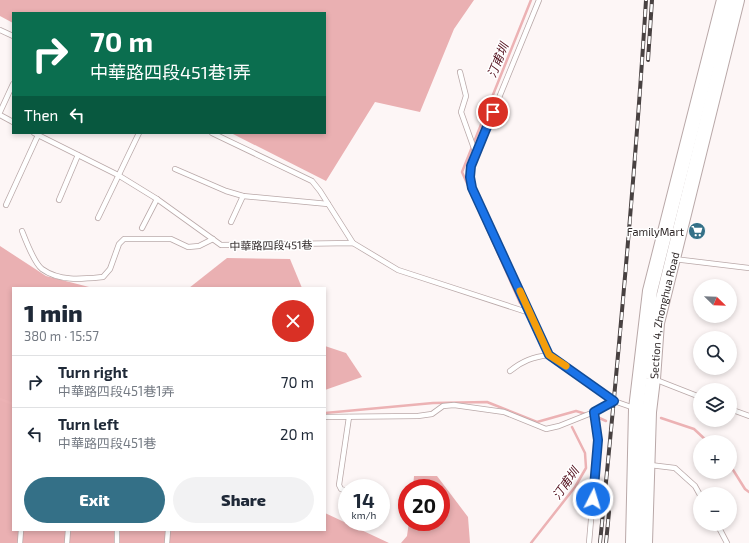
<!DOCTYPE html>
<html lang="en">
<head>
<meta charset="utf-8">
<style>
	body { margin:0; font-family:"Exo 2","Noto Sans TC",sans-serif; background:#f2f2f3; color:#1f2937; height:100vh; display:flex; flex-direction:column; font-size:15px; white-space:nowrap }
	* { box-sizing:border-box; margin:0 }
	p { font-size:13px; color:#747a83 }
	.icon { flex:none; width:22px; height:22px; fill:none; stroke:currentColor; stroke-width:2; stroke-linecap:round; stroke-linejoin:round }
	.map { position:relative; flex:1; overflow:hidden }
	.panel { position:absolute; left:12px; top:287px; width:314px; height:244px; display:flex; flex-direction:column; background:#fff; border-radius:0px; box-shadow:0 2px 6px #0003 }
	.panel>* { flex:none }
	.top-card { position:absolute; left:12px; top:12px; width:314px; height:122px; border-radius:0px; box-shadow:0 2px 6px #0003; background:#0b6e4f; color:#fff; overflow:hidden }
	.needle { width:26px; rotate:113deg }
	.buttons { position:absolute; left:693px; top:279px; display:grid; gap:8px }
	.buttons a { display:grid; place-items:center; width:44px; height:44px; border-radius:50%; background:#fff; box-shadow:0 2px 6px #0003; font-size:20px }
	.speed { position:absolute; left:338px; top:479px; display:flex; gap:8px; font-size:20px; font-weight:700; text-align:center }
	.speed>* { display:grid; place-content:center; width:52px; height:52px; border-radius:50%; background:#fff; box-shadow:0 2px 6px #0003; line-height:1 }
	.speed small { font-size:10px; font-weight:400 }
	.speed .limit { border:6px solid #d22; background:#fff; color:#111 }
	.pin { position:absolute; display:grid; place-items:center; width:34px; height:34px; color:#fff; margin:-17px; border:2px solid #fff; border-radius:50%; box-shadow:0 1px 4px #0007 }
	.me { position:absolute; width:44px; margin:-22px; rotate:5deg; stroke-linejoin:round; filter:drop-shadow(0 0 3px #0008) }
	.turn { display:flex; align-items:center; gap:14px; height:84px; padding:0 12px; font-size:18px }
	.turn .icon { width:52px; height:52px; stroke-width:2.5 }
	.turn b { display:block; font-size:28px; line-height:34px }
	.then { display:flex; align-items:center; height:38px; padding:0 12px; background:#0003; gap:8px; font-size:15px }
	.round { display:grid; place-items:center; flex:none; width:42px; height:42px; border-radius:21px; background:#f2f2f3 }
	.head { display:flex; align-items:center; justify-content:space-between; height:68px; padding:0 12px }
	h1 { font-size:24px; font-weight:800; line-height:30px }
	.cta { display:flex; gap:8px; margin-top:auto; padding:8px 12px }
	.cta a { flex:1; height:46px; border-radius:24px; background:#347087; color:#fff; font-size:16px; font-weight:800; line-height:46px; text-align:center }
	.cta a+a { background:#f2f2f3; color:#1f2937 }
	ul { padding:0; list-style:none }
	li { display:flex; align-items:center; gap:12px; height:52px; padding:0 12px; border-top:1px solid #e0e1e3 }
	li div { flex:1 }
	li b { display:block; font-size:15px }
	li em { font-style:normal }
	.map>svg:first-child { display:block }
	.forest { fill:#eab0b2 }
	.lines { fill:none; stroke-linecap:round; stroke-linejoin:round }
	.stream { stroke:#ecb2b4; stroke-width:2.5 }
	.service-casing { stroke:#b9a8a8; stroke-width:6 }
	.primary-casing { stroke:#b9a8a8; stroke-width:16 }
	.service { stroke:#fff; stroke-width:4.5 }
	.primary { stroke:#fff; stroke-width:14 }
	.rail-casing { stroke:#484141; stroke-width:4 }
	.rail { stroke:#fff; stroke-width:2.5; stroke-dasharray:8; stroke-linecap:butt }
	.route-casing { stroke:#114b97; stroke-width:10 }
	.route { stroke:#1a73e8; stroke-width:7 }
	.slow { stroke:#f59e0b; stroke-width:7 }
	.labels { text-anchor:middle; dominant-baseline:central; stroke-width:3; stroke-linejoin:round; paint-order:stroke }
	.poi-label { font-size:11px; fill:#302929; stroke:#fff; text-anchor:end }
	.street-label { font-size:11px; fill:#302929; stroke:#fff }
	.water-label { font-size:12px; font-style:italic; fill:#520e1b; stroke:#fff }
</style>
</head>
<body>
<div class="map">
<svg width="749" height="543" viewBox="0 0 749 543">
	<rect width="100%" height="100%" fill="#fdf6f6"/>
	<!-- forest -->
	<g class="forest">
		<path d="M0,0H474L454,29L420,112L375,102L326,181L231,133H325V13H13V23L0,16Z"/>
		<path d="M0,246L46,276L93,288H13V530H325V513L389,543H0Z"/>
		<path d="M227,258L290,259L302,288H189Z"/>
		<path d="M325,346L346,353L362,377L325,390Z"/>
		<path d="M414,476H437L468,517L470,543H401L407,536L409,522H441V488H413Z"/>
	</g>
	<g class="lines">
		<!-- stream -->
		<g class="stream">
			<path d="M520,303L462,172L531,0"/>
			<path d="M0,399L13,404"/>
			<path d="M325,413L433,403L487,402L537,422L576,411L586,414"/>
			<path d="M595,416L606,421"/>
			<path d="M661,418L694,429L708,442"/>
			<path d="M730,465L745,489L749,492"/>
			<path d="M531,543L575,487L586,468L585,453L572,427"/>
		</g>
		<!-- service casing -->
		<g class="service-casing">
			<g id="service">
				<path d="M539,0L471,166L470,177L472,188L549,355L614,401L634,408"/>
				<path d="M0,30L13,36"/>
				<path d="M460,72L466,96L461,112L476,154"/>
				<path d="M0,112L13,84"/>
				<path d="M0,115L13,122"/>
				<path d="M34,133L118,175L157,199L221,245L353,243L398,270L530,313"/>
				<path d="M212,133L312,181L320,191L353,243"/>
				<path d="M175,169L226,191L243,196L328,204"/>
				<path d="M59,200L78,155"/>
				<path d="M6,205L39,133"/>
				<path d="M98,218L139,133"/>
				<path d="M231,222L243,196"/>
				<path d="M142,228L157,199"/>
				<path d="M22,231C26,241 34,263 42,269C60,282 83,279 103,277L110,269L119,244L124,239H171L188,247L199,246L213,239"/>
				<path d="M674,259L749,268"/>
				<path d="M510,371C522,361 533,357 549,355"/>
				<path d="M654,379L700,397"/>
				<path d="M730,409L749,416"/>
				<path d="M325,417L418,416L432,414L443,406L454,405L504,412L546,429L559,426L594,412L614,401"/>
				<path d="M650,465L675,468L695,486L700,495"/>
				<path d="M347,491L341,489L339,485L349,417"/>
				<path d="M717,524L727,543"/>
				<path d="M20,543L21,530"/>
				<path d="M67,543L68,530"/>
				<path d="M117,543V530"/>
				<path d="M167,543L168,530"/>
				<path d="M589,543L598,439L594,412"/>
			</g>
		</g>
		<!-- primary casing -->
		<g class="primary-casing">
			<g id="primary">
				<path d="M633,543L636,409L650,291L724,0"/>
				<path id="s1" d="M645,543L649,412L653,379L657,323L737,0"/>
			</g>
		</g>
		<!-- service -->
		<use href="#service" class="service"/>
		<!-- primary -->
		<use href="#primary" class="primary"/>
		<!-- rail casing -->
		<g class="rail-casing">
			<g id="rail">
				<path d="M648,60L652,0"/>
				<path d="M600,543C618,362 635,181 646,0"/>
				<path d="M606,543L609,512"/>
			</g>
		</g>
		<!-- rail -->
		<use href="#rail" class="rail"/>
	</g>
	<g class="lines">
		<!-- route casing -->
		<g class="route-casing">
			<path id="route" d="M493,112L471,166L470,177L472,188L549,355L614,401L594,412L598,440L593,499"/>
		</g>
		<!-- route -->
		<use href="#route" class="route"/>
		<!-- slow -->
		<path class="slow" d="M520,291L549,355L566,366"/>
	</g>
	<!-- icons -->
	<defs>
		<g id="supermarket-disc" transform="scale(0.9)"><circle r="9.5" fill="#347087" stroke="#fff"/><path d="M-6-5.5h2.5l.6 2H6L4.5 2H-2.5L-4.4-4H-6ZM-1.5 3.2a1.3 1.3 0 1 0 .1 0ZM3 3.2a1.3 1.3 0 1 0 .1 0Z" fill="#fff"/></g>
	</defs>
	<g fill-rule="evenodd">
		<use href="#supermarket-disc" x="697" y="231"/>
	</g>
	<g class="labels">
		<!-- poi labels -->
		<g class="poi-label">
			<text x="684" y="231">FamilyMart</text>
		</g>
		<!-- street labels -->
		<g class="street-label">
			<text transform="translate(271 245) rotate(-1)">中華路四段451巷</text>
			<text stroke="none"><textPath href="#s1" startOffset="229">Section 4, Zhonghua Road</textPath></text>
		</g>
		<!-- water labels -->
		<g class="water-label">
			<text transform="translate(497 60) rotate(-68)">汀甫圳</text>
			<text transform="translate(565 483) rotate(-55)">汀甫圳</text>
		</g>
	</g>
</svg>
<div class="buttons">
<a><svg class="needle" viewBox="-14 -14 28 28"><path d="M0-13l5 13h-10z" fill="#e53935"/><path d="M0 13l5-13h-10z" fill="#747a83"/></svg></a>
<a><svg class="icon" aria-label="search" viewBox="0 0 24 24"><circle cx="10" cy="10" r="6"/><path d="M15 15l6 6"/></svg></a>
<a><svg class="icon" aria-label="layers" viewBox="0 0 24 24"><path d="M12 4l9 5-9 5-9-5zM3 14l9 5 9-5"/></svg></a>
<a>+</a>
<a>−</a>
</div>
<div class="speed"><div>14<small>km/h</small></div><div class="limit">20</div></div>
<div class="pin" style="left:493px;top:112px;background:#d93025"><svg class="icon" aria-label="arrive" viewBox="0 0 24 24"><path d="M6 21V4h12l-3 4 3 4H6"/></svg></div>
<svg class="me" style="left:593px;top:499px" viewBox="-20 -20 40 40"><circle r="17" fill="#1a73e8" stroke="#fff" stroke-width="3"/><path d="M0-11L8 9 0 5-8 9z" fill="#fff"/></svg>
<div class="top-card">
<div class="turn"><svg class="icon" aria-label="right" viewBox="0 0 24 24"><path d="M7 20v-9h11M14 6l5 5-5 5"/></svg><div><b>70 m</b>中華路四段451巷1弄</div></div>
<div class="then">Then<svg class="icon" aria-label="left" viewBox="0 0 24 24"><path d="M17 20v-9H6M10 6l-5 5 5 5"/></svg></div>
</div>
<section class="panel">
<div class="head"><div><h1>1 min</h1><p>380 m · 15:57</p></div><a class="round" style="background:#d93025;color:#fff"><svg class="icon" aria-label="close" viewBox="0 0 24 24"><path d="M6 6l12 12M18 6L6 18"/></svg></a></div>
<ul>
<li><svg class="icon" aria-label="right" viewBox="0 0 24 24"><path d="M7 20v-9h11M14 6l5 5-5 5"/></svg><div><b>Turn right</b><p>中華路四段451巷1弄</p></div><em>70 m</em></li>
<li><svg class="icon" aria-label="left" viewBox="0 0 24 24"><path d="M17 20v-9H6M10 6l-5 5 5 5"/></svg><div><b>Turn left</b><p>中華路四段451巷</p></div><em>20 m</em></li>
</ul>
<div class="cta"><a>Exit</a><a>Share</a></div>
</section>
</div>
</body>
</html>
